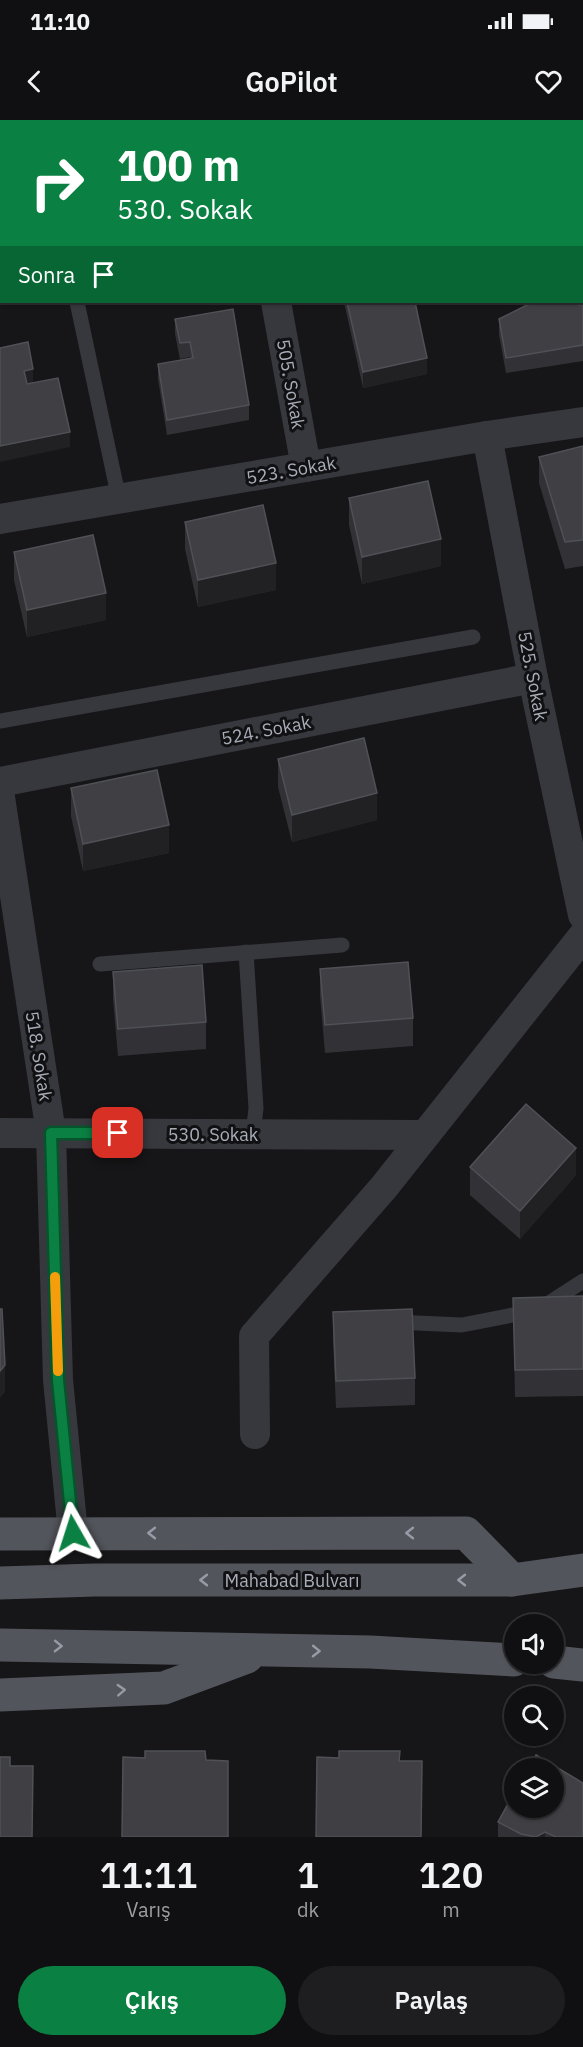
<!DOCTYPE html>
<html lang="tr">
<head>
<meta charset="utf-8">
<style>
	body { margin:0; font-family:"IBM Plex Sans",sans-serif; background:#1e1e20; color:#f1f3f6; height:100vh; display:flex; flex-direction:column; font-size:22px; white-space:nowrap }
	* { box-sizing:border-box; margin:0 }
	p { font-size:20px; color:#9c9d9f }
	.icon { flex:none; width:33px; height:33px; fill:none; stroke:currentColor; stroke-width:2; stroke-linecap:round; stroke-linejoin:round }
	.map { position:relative; height:1717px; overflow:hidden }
	.sheet { display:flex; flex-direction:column; background:#101012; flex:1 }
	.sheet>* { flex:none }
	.guide { position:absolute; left:0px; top:0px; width:584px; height:183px; box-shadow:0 2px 4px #0004,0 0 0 2px #303032; background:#0b8043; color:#fff; overflow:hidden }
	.buttons { position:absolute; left:504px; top:1494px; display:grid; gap:12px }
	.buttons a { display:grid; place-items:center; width:60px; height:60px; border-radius:50%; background:#101012; box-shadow:0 2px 4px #0004,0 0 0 2px #303032; font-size:30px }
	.pin { position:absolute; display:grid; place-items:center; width:51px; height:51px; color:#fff; margin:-26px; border-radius:12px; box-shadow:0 3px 9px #0006 }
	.me { position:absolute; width:66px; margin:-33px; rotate:354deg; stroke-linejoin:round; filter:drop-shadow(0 0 4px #0008) }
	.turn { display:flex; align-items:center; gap:21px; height:126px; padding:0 18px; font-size:27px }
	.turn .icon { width:78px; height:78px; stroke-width:2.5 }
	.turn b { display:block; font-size:42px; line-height:51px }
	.then { display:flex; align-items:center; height:57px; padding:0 18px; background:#0003; gap:12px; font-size:22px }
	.eta { display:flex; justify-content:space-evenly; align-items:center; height:102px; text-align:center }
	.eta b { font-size:36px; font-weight:600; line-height:42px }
	.primary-button { display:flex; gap:12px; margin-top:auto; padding:12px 18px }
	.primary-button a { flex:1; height:69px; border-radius:36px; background:#0b8043; color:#fff; font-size:24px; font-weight:600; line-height:69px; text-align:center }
	.primary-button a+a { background:#1e1e20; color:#f1f3f6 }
	.status { display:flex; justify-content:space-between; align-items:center; height:42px; padding:0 30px; background:#101012; direction:ltr }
	.status svg { height:16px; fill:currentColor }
	header { display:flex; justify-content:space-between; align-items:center; height:78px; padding:0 18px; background:#101012; font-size:27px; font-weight:600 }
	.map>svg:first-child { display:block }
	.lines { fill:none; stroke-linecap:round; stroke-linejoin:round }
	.service { stroke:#37383d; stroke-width:15 }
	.minor { stroke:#37383d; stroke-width:30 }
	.primary { stroke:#53555c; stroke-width:33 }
	.wall { fill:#323236 }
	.shaded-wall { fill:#212124 }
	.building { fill:#3f3f44; stroke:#4f5156; stroke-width:1.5 }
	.oneway { stroke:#979ba6 }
	.route-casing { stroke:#07532c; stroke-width:15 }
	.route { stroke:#0b8043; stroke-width:10 }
	.slow { stroke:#f59e0b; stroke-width:10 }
	.labels { text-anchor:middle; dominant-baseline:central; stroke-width:6; stroke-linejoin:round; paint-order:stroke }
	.street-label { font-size:18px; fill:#a8adb8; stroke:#111113 }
</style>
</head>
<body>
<div class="status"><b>11:10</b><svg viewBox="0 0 49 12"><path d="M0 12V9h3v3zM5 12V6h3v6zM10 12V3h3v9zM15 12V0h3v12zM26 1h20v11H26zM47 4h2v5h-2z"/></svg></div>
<header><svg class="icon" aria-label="back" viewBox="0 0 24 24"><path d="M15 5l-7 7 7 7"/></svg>GoPilot<svg class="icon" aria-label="heart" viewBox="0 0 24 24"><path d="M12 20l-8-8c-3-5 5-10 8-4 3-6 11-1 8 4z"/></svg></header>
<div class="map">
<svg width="583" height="1717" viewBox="0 0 583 1717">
	<rect width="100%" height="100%" fill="#161618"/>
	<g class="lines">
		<!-- service -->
		<g class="service">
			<path d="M77,182L119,379"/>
			<path d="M0,601L473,517"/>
			<path d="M246,832L256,988L253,1014"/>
			<path d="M100,844L342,825"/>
			<path d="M394,1202L462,1205L538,1190L583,1161"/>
		</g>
		<!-- minor -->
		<g class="minor">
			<path d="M243,0L244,2"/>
			<path d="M276,182L306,347"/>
			<path d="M487,316L533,558L583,795"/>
			<path d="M0,399L487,316L583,302"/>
			<path d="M0,662L533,558"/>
			<path d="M0,677L51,1013L58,1260L73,1413"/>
			<path d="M0,1013L425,1015"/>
			<path d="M255,1314L254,1216L384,1067L583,816"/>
		</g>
		<!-- primary -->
		<g class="primary">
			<path d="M0,1414L466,1413L512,1460"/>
			<path d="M0,1463L95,1460H512L583,1450"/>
			<path d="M0,1525L370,1532L514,1540"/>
			<path d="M554,1542L583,1545"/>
			<path d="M0,1575L164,1568L247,1537"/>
		</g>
	</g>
	<!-- wall -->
	<g class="wall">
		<path d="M344,182H415L427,254L363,268Z"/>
		<path d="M526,182H578L579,185H583V241L506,253L499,215V199L527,186Z"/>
		<path d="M175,199L249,285V300L167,315L158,259V244L190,238V237L180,239L175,214Z"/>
		<path d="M583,326V446L565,449L539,363V337Z"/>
		<path d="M349,378L441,446L362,464L349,405Z"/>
		<path d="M185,402L276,470L198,487L185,429Z"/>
		<path d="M14,432L106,500L27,517L14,460Z"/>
		<path d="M278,639L377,700L292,722L278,667Z"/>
		<path d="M71,668L169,733L83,751L71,696Z"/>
		<path d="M320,849L413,898V926L325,933L320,876Z"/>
		<path d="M113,852L206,902V929L118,936L113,879Z"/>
		<path d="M470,1047L576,1055L520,1119L470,1075Z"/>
		<path d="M583,1176V1276L515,1277L513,1178Z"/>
		<path d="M333,1192L415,1258V1285L336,1288L333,1219Z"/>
		<path d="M498,1702L583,1717H498Z"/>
	</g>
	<!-- shaded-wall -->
	<g class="shaded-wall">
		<path d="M427,238V254L363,268V252Z"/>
		<path d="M33,249V265L24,267V251Z"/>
		<path d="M70,312V327L0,342V326Z"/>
		<path d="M441,419V446L362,464V437Z"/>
		<path d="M276,443V470L198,487V460Z"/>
		<path d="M106,473V500L27,517V490Z"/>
		<path d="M377,673V700L292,722V695Z"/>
		<path d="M169,705V733L83,751V724Z"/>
		<path d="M576,1028V1055L520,1119V1091Z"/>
		<path d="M5,1245V1272L0,1278V1251Z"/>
		<path d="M545,1712V1717H537Z"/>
	</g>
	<!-- building -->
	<g class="building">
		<path d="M146,0H199L200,2H147Z"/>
		<path d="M314,0H381L382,2H314Z"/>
		<path d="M347,182H415L427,238L363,252Z"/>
		<path d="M529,182H578L579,185H583V225L506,238L499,199L529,184Z"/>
		<path d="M233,189L249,285L167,300L158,244L193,238L190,222L180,223L175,199Z"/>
		<path d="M28,222L33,249L24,251L27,264L58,258L70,312L0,326V228Z"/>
		<path d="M583,326V420L565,422L539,337Z"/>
		<path d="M428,361L441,419L362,437L349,378Z"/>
		<path d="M263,385L276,443L198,460L185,402Z"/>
		<path d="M93,415L106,473L27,490L14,432Z"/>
		<path d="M364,618L377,673L292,695L278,639Z"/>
		<path d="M157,650L169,705L83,724L71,668Z"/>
		<path d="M408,842L413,898L325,905L320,849Z"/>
		<path d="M202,845L206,902L118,909L113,852Z"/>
		<path d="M526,984L576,1028L520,1091L470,1047Z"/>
		<path d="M583,1176V1249L515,1250L513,1178Z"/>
		<path d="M0,1189H2L5,1245L0,1251Z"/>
		<path d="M412,1189L415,1258L336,1261L333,1192Z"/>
		<path d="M145,1631H205L206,1640L228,1641V1717H122L123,1637L145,1638Z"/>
		<path d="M339,1631H400L399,1641H422L421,1717H316L317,1637L339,1638Z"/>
		<path d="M536,1635L583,1663V1717H556L545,1712L536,1717L521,1714L498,1702L514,1673V1688H554V1648H529Z"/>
		<path d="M0,1637H10V1646H33L32,1717H0Z"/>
	</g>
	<!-- one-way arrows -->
	<defs><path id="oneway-chevron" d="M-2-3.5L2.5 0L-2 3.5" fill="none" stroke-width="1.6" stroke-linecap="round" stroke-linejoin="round" transform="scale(1.5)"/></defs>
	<g class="oneway">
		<use href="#oneway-chevron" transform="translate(152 1413) rotate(-180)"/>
		<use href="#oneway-chevron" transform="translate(410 1413) rotate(180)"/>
		<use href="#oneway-chevron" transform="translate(204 1460) rotate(-180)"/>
		<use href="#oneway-chevron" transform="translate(462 1460) rotate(-180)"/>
		<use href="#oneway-chevron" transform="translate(58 1526) rotate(1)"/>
		<use href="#oneway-chevron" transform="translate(316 1531) rotate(1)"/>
		<use href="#oneway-chevron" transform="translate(121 1570) rotate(-3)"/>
	</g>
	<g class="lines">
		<!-- route casing -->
		<g class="route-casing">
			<path id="route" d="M73,1413L58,1260L51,1013H118"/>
		</g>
		<!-- route -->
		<use href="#route" class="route"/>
		<!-- slow -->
		<path class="slow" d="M55,1157L58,1251"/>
	</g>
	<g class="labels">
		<!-- street labels -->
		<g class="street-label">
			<text transform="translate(291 264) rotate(80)">505. Sokak</text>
			<text transform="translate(291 350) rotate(-10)">523. Sokak</text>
			<text transform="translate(533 556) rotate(79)">525. Sokak</text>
			<text transform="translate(266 610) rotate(-11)">524. Sokak</text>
			<text transform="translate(39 936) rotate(81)">518. Sokak</text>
			<text x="213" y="1014">530. Sokak</text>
			<text x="292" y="1460">Mahabad Bulvarı</text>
		</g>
	</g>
</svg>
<div class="buttons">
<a><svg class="icon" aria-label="sound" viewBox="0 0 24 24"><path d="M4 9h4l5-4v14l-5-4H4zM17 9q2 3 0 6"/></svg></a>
<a><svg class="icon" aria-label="search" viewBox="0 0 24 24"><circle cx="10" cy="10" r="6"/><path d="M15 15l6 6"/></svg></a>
<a><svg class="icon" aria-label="layers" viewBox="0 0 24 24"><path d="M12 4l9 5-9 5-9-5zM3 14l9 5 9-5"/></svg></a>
</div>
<div class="pin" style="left:118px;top:1013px;background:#d93025"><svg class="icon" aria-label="arrive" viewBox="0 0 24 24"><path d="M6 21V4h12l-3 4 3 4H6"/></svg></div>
<svg class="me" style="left:73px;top:1413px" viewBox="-20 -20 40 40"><path d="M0-17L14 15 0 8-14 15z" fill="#0b8043" stroke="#fff" stroke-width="4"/></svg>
<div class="guide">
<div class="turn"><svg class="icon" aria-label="right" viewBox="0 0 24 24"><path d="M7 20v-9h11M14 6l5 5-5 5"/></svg><div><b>100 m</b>530. Sokak</div></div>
<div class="then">Sonra<svg class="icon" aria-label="arrive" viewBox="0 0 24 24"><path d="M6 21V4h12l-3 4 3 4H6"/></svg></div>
</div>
</div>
<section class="sheet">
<div class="eta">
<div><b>11:11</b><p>Varış</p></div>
<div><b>1</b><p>dk</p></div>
<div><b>120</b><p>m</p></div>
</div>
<div class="primary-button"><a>Çıkış</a><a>Paylaş</a></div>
</section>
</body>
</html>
